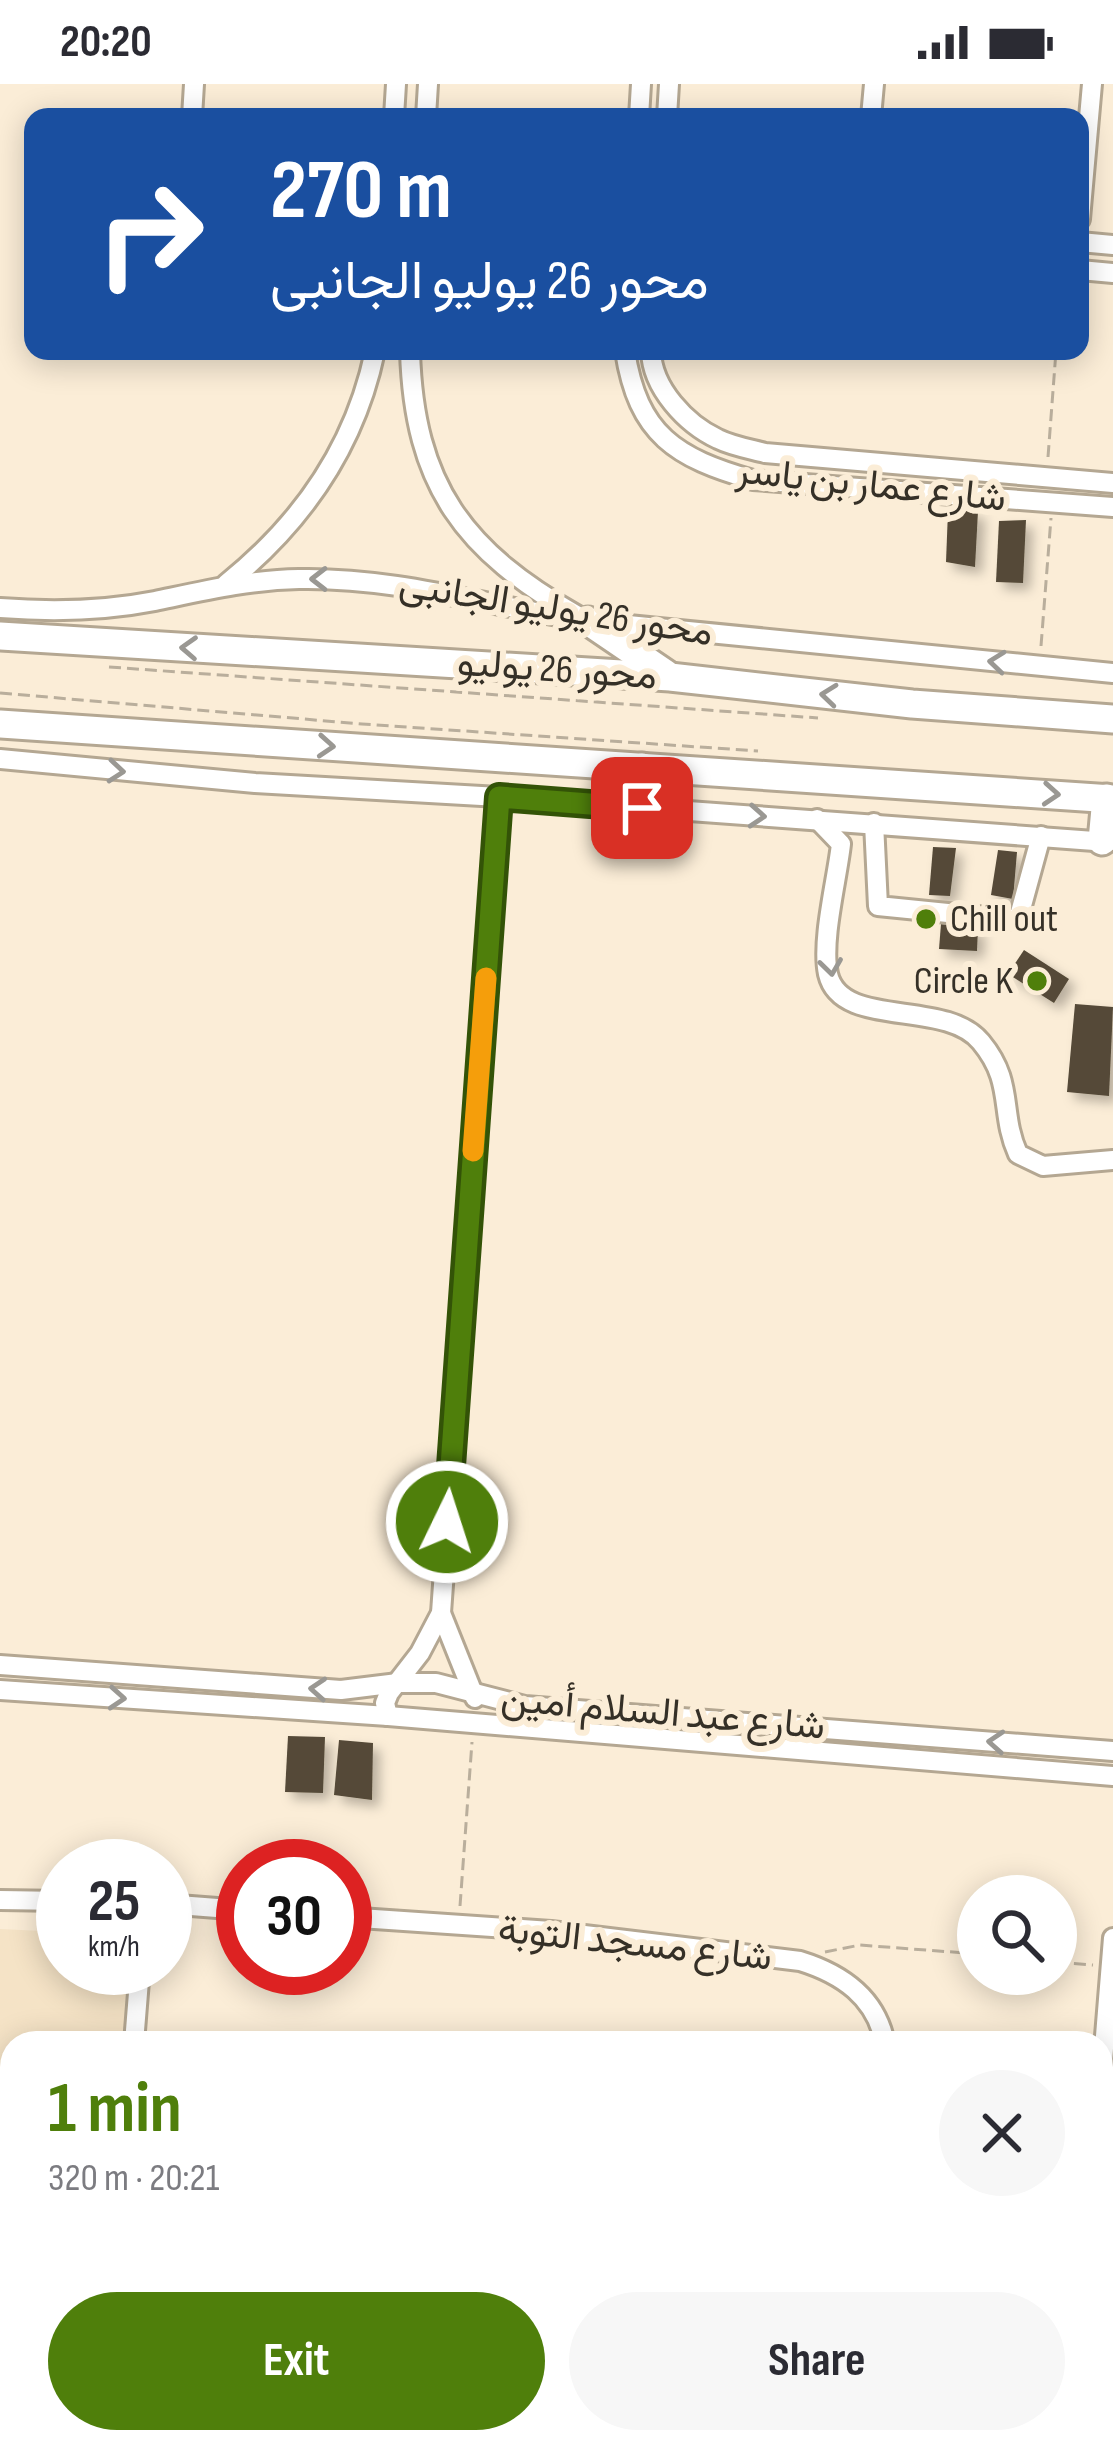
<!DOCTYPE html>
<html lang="en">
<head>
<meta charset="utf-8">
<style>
	body { margin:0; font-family:"Sofia Sans Condensed",Vazirmatn,sans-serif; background:#f7f7f7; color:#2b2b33; height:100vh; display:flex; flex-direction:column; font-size:45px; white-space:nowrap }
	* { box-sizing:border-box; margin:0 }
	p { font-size:39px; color:#7c7c81 }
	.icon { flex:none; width:66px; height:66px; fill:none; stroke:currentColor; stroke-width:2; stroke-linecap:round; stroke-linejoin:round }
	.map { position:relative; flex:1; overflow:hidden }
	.drawer { position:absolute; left:0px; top:1947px; width:1113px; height:423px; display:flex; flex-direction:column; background:#fff; border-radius:36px 36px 0 0; box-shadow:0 6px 30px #0003 }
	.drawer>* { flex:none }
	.banner { position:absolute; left:24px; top:24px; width:1065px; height:252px; border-radius:24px; box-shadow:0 6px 30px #0003; background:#1a4fa0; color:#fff; overflow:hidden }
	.tools { position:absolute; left:957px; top:1791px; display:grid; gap:24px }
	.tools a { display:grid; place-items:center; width:120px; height:120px; border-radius:50%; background:#fff; box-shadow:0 6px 30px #0003; font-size:60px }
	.speed { position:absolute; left:36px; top:1755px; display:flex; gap:24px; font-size:60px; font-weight:700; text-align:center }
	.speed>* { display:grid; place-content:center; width:156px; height:156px; border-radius:50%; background:#fff; box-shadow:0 6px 30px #0003; line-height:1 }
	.speed small { font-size:30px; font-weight:400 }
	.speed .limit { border:18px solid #d22; background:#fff; color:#111 }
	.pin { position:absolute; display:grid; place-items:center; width:102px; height:102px; color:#fff; margin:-51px; border-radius:24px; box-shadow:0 6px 18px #0006 }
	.me { position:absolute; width:132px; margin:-66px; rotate:4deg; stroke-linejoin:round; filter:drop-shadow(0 0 9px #0008) }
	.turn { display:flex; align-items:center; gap:42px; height:252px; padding:0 48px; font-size:54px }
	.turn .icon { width:156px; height:156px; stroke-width:2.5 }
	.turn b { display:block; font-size:84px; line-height:102px }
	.round { display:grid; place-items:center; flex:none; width:126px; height:126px; border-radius:63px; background:#f7f7f7 }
	.head { display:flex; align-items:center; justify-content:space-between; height:204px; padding:0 48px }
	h1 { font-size:72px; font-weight:700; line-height:90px; color:#4f7f0b }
	.primary-button { display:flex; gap:24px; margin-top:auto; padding:24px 48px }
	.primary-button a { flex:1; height:138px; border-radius:72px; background:#4f7f0b; color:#fff; font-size:48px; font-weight:700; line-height:138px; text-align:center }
	.primary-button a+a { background:#f7f7f7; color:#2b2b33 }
	.status { display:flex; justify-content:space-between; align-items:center; height:84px; padding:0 60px; background:#fff; direction:ltr }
	.status svg { height:33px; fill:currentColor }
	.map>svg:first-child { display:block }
	.built { fill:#f5e3c6 }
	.building { fill:#544937; filter:url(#shadow) }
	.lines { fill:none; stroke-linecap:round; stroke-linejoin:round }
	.minor-casing { stroke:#b4a792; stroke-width:24 }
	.highway-casing { stroke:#b4a792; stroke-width:33 }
	.path { stroke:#b9ae9c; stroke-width:3; stroke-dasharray:12 6; stroke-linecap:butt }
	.minor { stroke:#fff; stroke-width:18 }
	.highway { stroke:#fff; stroke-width:27 }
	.oneway { stroke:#9a9893 }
	.route-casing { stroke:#335307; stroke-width:30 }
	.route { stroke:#4f7f0b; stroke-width:21 }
	.slow { stroke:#f59e0b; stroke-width:21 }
	.poi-dot { fill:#4f7f0b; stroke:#fbedd7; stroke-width:4.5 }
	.labels { text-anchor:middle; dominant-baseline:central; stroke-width:12; stroke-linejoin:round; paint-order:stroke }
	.street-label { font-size:39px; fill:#353027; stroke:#fbedd7 }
	.poi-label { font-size:39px; fill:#353027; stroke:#fbedd7; text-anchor:start }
</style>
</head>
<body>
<div class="status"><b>20:20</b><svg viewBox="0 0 49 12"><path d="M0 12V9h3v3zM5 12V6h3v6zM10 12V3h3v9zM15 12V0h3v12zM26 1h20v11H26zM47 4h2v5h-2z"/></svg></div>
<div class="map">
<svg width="1113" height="2368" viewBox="0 0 1113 2368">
	<defs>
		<filter id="shadow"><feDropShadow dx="7" dy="7" stdDeviation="6" flood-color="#0004"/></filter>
	</defs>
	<rect width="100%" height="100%" fill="#fbedd7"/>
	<!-- built -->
	<path class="built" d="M0,1845L63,1848V1884H129L125,1959H12V1994L0,1993Z"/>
	<!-- building -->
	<g class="building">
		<path d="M948,427H978L975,483L946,478Z"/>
		<path d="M1026,436L1023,499L996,498L999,437Z"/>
		<path d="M933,763L956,764L950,812L929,811Z"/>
		<path d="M998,766L1017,768L1013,815L991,811Z"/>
		<path d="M941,840L978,843L977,867L939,865Z"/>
		<path d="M1024,866L1069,895L1054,919L1008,890Z"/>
		<path d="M1075,920L1113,923L1109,1012L1067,1008Z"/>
		<path d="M288,1652L325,1653L323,1709L285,1708Z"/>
		<path d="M339,1656L373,1659L372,1716L334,1711Z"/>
		<rect x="0" y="2057" width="12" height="56"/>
		<path d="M174,2358H225L219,2368H175Z"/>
		<path d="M240,2358H277L276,2368H240Z"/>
		<path d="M290,2358H327L326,2368H289Z"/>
		<path d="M339,2358H375L374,2368H337Z"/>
		<path d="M387,2358H429L427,2368H387Z"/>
		<path d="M438,2358H475L473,2368H437Z"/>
		<path d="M549,2358L548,2368H506V2361Z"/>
	</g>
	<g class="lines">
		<!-- minor casing -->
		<g class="minor-casing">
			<g id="minor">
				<path d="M192,33L194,0"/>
				<path d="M394,33L396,0"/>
				<path d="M426,33L428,0"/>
				<path d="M639,33L641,0"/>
				<path d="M667,33L669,0"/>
				<path d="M871,33L874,0"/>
				<path d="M1080,135L1092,0"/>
				<path d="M1080,158L1113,161"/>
				<path d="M1080,186L1113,189"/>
				<path d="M410,267C414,402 464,467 578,532"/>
				<path d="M625,267C638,351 676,374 753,396L1113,423"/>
				<path d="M651,267C652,304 686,340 718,355C732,362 750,365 765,369L1113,399"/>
				<path d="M226,500C302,439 355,363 375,267"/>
				<path d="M0,524C52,528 104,527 155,517C203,507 249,496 299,495C399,493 491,523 588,537L1113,589"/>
				<path d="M0,675L255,699L499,713L1108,758"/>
				<path d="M817,735L841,760C837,796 821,856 828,890C841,946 945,914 981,958C1015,999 999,1028 1018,1070L1043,1082L1113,1076"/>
				<path d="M874,739L878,822L1018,836L1041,752"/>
				<path d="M441,1529L475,1614"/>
				<path d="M0,1581L341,1606L398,1599H436L525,1622L1113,1667"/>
				<path d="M0,1606L388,1632L1113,1692"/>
				<path d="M388,1632L385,1619L389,1609L420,1569L441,1529L499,713"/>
				<path d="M0,1816L63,1817"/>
				<path d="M165,1820L243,1826"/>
				<path d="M345,1833L551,1847L800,1877C842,1890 876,1913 885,1959"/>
				<path d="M134,1959L140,1884"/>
				<path d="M1101,2001L1113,1854"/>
				<path d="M0,2015L12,2016"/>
				<path d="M103,2368V2358"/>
				<path d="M862,2368L863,2358"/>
				<path d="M1071,2368L1072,2358"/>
			</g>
		</g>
		<!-- highway casing -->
		<g class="highway-casing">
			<g id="highway">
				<path d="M588,537L666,590"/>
				<path d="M0,552L670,593L912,620L1113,635"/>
				<path d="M0,640L1113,715"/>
				<path d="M642,724V683"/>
				<path d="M1102,757L1106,714"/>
			</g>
		</g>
		<!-- path -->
		<g class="path">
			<path d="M1048,373L1056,267"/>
			<path d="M1041,562L1051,434"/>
			<path d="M109,583L818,634"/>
			<path d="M0,609L362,640L758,667"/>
			<path d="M460,1822L472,1658"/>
			<path d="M825,1868L860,1861L978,1870"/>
			<path d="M1056,1878L1093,1881"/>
			<path d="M1101,2153L1113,2154"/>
			<path d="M475,2368L476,2358"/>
		</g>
		<!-- minor -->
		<use href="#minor" class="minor"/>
		<!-- highway -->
		<use href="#highway" class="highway"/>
	</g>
	<!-- one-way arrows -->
	<defs><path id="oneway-chevron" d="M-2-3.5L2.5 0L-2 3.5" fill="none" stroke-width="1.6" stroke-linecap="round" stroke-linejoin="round" transform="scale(3)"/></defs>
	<g class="oneway">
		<use href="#oneway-chevron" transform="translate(319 495) rotate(-180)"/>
		<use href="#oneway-chevron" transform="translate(189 564) rotate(-177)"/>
		<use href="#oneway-chevron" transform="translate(997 578) rotate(-174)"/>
		<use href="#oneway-chevron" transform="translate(829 611) rotate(-174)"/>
		<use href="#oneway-chevron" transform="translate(326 662) rotate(4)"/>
		<use href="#oneway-chevron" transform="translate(116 687) rotate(5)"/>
		<use href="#oneway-chevron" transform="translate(1051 710) rotate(4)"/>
		<use href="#oneway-chevron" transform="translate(757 732) rotate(4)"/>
		<use href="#oneway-chevron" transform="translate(831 883) rotate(82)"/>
		<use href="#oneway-chevron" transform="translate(318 1605) rotate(-176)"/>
		<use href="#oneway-chevron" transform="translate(117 1614) rotate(4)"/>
		<use href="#oneway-chevron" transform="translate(996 1658) rotate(-176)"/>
	</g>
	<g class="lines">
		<!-- route casing -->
		<g class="route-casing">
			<path id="route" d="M447,1438L499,713L642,724"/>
		</g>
		<!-- route -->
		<use href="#route" class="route"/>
		<!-- slow -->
		<path class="slow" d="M473,1067L486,894"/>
	</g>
	<!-- markers -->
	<g class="poi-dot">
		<circle cx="926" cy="835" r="12"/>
		<circle cx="1037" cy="897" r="12"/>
	</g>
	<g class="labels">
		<!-- street labels -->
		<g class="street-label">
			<text transform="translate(871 401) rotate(6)">شارع عمار بن ياسر</text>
			<text transform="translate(556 525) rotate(9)">محور 26 يوليو الجانبى</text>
			<text transform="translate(557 586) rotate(4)">محور 26 يوليو</text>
			<text transform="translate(663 1629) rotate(5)">شارع عبد السلام أمين</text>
			<text transform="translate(635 1860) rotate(6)">شارع مسجد التوبة</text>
		</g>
		<!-- poi labels -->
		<g class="poi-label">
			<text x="950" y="835">Chill out</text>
			<text x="1013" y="897" text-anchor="end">Circle K</text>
		</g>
	</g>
</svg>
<div class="tools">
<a><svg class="icon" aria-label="search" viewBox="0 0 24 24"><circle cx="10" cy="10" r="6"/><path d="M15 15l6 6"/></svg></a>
</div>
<div class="speed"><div>25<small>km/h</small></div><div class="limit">30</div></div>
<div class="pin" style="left:642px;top:724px;background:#d93025"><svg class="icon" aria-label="arrive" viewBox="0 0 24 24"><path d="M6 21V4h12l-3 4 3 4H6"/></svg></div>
<svg class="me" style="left:447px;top:1438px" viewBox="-20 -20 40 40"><circle r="17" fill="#4f7f0b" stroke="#fff" stroke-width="3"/><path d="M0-11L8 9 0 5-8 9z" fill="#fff"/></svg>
<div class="banner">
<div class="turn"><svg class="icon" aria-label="right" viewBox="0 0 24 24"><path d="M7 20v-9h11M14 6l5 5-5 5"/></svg><div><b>270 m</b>محور 26 يوليو الجانبى</div></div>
</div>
<section class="drawer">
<div class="head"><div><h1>1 min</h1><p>320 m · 20:21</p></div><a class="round"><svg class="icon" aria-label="close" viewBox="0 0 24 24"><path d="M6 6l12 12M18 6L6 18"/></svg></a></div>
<div class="primary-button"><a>Exit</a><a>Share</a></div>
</section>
</div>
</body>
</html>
